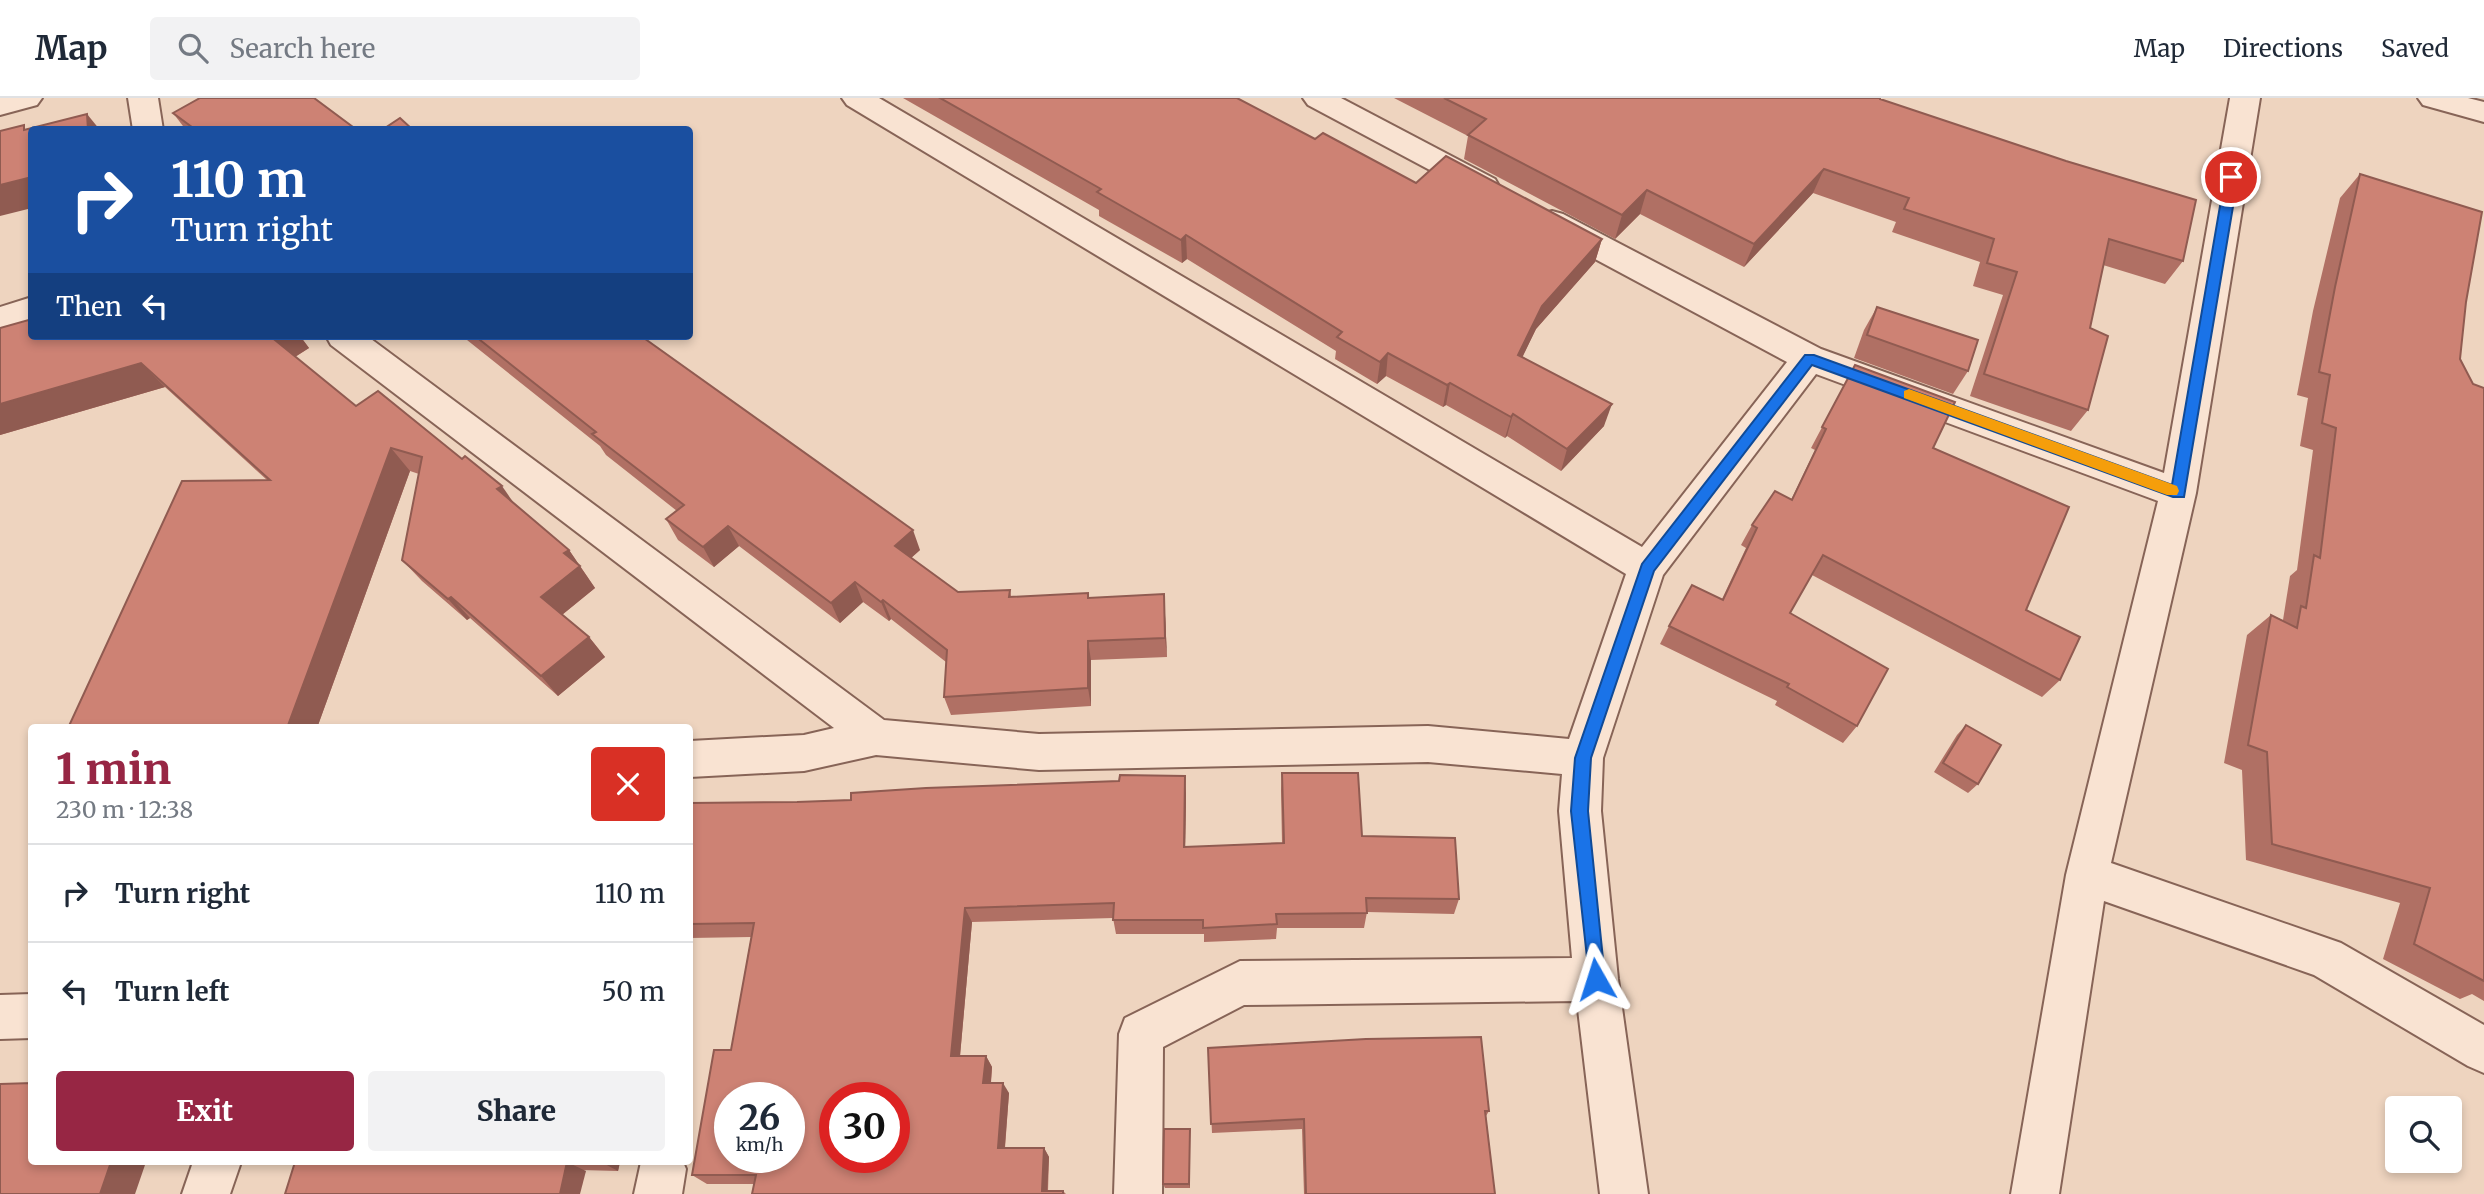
<!DOCTYPE html>
<html lang="en">
<head>
<meta charset="utf-8">
<style>
	body { margin:0; font-family:Merriweather,serif; background:#f2f2f3; color:#1f2937; height:100vh; display:flex; flex-direction:column; font-size:26px; white-space:nowrap }
	* { box-sizing:border-box; margin:0 }
	p { font-size:23px; color:#747a83 }
	.icon { flex:none; width:38px; height:38px; fill:none; stroke:currentColor; stroke-width:2; stroke-linecap:round; stroke-linejoin:round }
	.map { position:relative; flex:1; overflow:hidden }
	.drawer { position:absolute; left:28px; top:626px; width:665px; height:441px; display:flex; flex-direction:column; background:#fff; border-radius:7px; box-shadow:0 4px 10px #0003 }
	.drawer>* { flex:none }
	.guide { position:absolute; left:28px; top:28px; width:665px; height:214px; border-radius:7px; box-shadow:0 4px 10px #0003; background:#1a4fa0; color:#fff; overflow:hidden }
	.fabs { position:absolute; left:2385px; top:998px; display:grid; gap:14px }
	.fabs a { display:grid; place-items:center; width:77px; height:77px; border-radius:7px; background:#fff; box-shadow:0 4px 10px #0003; font-size:35px }
	.speed { position:absolute; left:714px; top:984px; display:flex; gap:14px; font-size:35px; font-weight:700; text-align:center }
	.speed>* { display:grid; place-content:center; width:91px; height:91px; border-radius:50%; background:#fff; box-shadow:0 4px 10px #0003; line-height:1 }
	.speed small { font-size:18px; font-weight:400 }
	.speed .limit { border:10px solid #d22; background:#fff; color:#111 }
	.pin { position:absolute; display:grid; place-items:center; width:60px; height:60px; color:#fff; margin:-30px; border:4px solid #fff; border-radius:50%; box-shadow:0 2px 7px #0007 }
	.me { position:absolute; width:77px; margin:-38px; rotate:354deg; stroke-linejoin:round; filter:drop-shadow(0 0 5px #0008) }
	.turn { display:flex; align-items:center; gap:24px; height:147px; padding:0 28px; font-size:32px }
	.turn .icon { width:91px; height:91px; stroke-width:2.5 }
	.turn b { display:block; font-size:49px; line-height:60px }
	.then { display:flex; align-items:center; height:66px; padding:0 28px; background:#0003; gap:14px; font-size:26px }
	.round { display:grid; place-items:center; flex:none; width:74px; height:74px; border-radius:7px; background:#f2f2f3 }
	.headline { display:flex; align-items:center; justify-content:space-between; height:119px; padding:0 28px }
	h1 { font-size:42px; font-weight:800; line-height:52px; color:#972644 }
	.cta { display:flex; gap:14px; margin-top:auto; padding:14px 28px }
	.cta a { flex:1; height:80px; border-radius:7px; background:#972644; color:#fff; font-size:28px; font-weight:800; line-height:80px; text-align:center }
	.cta a+a { background:#f2f2f3; color:#1f2937 }
	ul { padding:0; list-style:none }
	li { display:flex; align-items:center; gap:21px; height:98px; padding:0 28px; border-top:2px solid #e0e1e3 }
	li div { flex:1 }
	li b { display:block; font-size:26px }
	li em { font-style:normal }
	header { display:flex; align-items:center; gap:42px; box-sizing:border-box; height:98px; padding:0 35px; background:#fff; border-bottom:2px solid #e0e1e3 }
	header strong { font-size:33px }
	nav { display:flex; gap:38px; margin-inline-start:auto; font-size:24px }
	.search { width:490px; height:63px; background:#f2f2f3; display:flex; align-items:center; gap:18px; box-sizing:border-box; padding:0 24px; border-radius:7px; color:#747a83; font-size:26px }
	.map>svg:first-child { display:block }
	.lines { fill:none; stroke-linecap:round; stroke-linejoin:round }
	.minor-casing { stroke:#876457; stroke-width:4 }
	.minor { fill:#f9e3d2; fill-rule:evenodd }
	.wall { fill:#b07064 }
	.shaded-wall { fill:#905b51 }
	.building { fill:#cd8274; stroke:#905b51; stroke-width:2; fill-rule:evenodd }
	.route { fill:#1a73e8; stroke:#114b97; stroke-width:2 }
	.slow { fill:#f59e0b }
</style>
</head>
<body>
<header>
<strong>Map</strong>
<div class="search"><svg class="icon" aria-label="search" viewBox="0 0 24 24"><circle cx="10" cy="10" r="6"/><path d="M15 15l6 6"/></svg>Search here</div>
<nav><a>Map</a><a>Directions</a><a>Saved</a></nav>
</header>
<div class="map">
<svg width="2484" height="1096" viewBox="0 0 2484 1096">
	<rect width="100%" height="100%" fill="#eed4bf"/>
	<g class="lines">
		<!-- minor casing -->
		<g class="minor-casing">
			<g id="minor">
				<path d="M0,0H42L37,7L0,17Z"/>
				<path d="M128,0H158L163,32H133Z"/>
				<path d="M842,0H879L1642,449L1787,264L1541,132L1536,124L1541,116L1552,113L1563,116L1821,251L2164,375L2230,0H2260L2196,395L2111,765L2341,845L2484,927V975L2468,968L2314,877L2104,803L2059,1096H2011L2066,777L2158,403L1816,276L1663,477L1603,660L1601,713L1618,881L1648,1096H1600L1577,903L1244,907L1163,949L1162,1096H1114L1119,936L1125,920L1240,863L1572,860L1559,713L1562,676L1428,664L1039,672L876,657L804,673L690,679V643L804,637L834,630L331,247L326,238H367L884,622L1039,636L1428,628L1569,641L1626,476L847,7Z"/>
				<path d="M1303,0H1341L1495,81L1499,88L1495,95L1484,99L1473,95L1308,7Z"/>
				<path d="M2418,0H2468L2484,4V24L2423,7Z"/>
				<path d="M32,199V223L0,233V209Z"/>
				<path d="M32,896V940L0,941V897Z"/>
				<path d="M193,1064H241L230,1096H182Z"/>
				<path d="M641,1064H683L686,1071L682,1096H634Z"/>
			</g>
		</g>
		<!-- minor -->
		<use href="#minor" class="minor"/>
	</g>
	<!-- wall -->
	<g class="wall">
		<path d="M903,0H1237L1315,41L1416,85L1602,141L1595,164L1536,231L1522,259L1604,328L1561,373L1507,338L1505,340L1446,307L1443,309L1386,278L1377,286L1335,261L1336,253L1187,161L1182,165L1099,118V112Z"/>
		<path d="M1394,0H1880V1L2183,163L2165,186L2103,167L2090,230L2088,312L2071,333L1970,298L2003,197L1973,188L1980,164L1892,134L1896,124L1813,95L1744,169L1640,116L1615,141L1464,61L1468,38Z"/>
		<path d="M173,15L357,32H186Z"/>
		<path d="M2360,76L2466,204L2460,261L2473,286L2484,290V903L2472,896L2460,901L2383,861L2400,805L2246,762L2242,672L2224,665L2247,537L2271,517L2283,522L2290,478L2297,472L2313,352L2300,348L2308,300L2297,297L2313,213L2340,100Z"/>
		<path d="M1877,209L1968,273L1953,296L1854,260L1864,232Z"/>
		<path d="M0,230L32,238H300L309,250L295,259L356,308L516,407L569,452L595,490L562,517L589,539L605,559L558,598L470,520L467,522L422,483L402,462L419,376L410,373L317,630H68L267,382L165,289L0,337Z"/>
		<path d="M462,238H641L920,452L911,460L958,494L1010,492L1011,498L1089,500L1164,496L1167,559L1091,562V608L951,617L944,599L946,564L891,521L889,523L863,504L840,525L739,448L714,469L678,442L666,421L677,413L606,357L600,348Z"/>
		<path d="M1855,267L1933,350L2026,512L2060,582L2042,599L1812,477L1790,515L1857,628L1843,645L1775,607L1777,603L1660,546L1669,528L1722,501L1746,450L1741,447L1752,427L1791,402L1815,352L1811,350Z"/>
		<path d="M1966,627L1978,686L1968,695L1934,674L1957,637Z"/>
		<path d="M1282,675L1362,738L1459,801L1454,816L1367,814L1364,830H1277L1276,841L1204,844V836H1116L1113,820L972,824L960,958H986L992,969L991,985L1009,995L1005,1050H1044L1049,1059L1048,1093H1063L1066,1096H752L754,1086H707L692,1077L731,952L751,839L690,840V705L797,704L1186,695L1185,749L1282,745L1281,692Z"/>
		<path d="M1208,950L1489,1013L1486,1018L1495,1096H1304L1302,1031L1212,1035Z"/>
		<path d="M1190,1037V1090H1165L1163,1086Z"/>
		<path d="M295,1064H620L618,1073Z"/>
	</g>
	<!-- shaded-wall -->
	<g class="shaded-wall">
		<path d="M87,16L100,32H88Z"/>
		<path d="M1824,71L1813,95L1744,169L1754,146Z"/>
		<path d="M32,79V110L0,118V87Z"/>
		<path d="M1647,92L1640,116L1615,141L1622,117Z"/>
		<path d="M1186,137L1187,161L1182,165L1181,142Z"/>
		<path d="M1602,141L1595,164L1536,231L1513,279L1518,257L1542,208Z"/>
		<path d="M269,238H300L309,250L290,262Z"/>
		<path d="M1388,255L1386,278L1377,286L1380,264Z"/>
		<path d="M141,265L165,289L0,337V306Z"/>
		<path d="M1450,285L1446,307L1443,309L1447,287Z"/>
		<path d="M1612,306L1604,328L1561,373L1567,351Z"/>
		<path d="M1513,316L1507,338L1505,340L1511,319Z"/>
		<path d="M391,350L410,373L317,630H287Z"/>
		<path d="M502,388L518,411L497,391Z"/>
		<path d="M728,428L739,448L714,469L703,449Z"/>
		<path d="M913,432L920,452L902,468L895,448Z"/>
		<path d="M569,452L595,490L558,520L541,499L564,455Z"/>
		<path d="M855,484L863,504L840,525L831,505Z"/>
		<path d="M1164,496L1165,516L1167,559L1165,540Z"/>
		<path d="M451,499L470,520L467,522L448,501Z"/>
		<path d="M883,502L891,521L889,523L881,504Z"/>
		<path d="M589,539L605,559L558,598L541,578Z"/>
		<path d="M1088,543L1091,562V608L1088,590Z"/>
		<path d="M1185,678L1186,695L1185,764L1184,749Z"/>
		<path d="M965,810L972,824L959,969L951,958Z"/>
		<path d="M986,958L992,969L990,995L983,985Z"/>
		<path d="M1003,985L1009,995L1004,1059L998,1050Z"/>
		<path d="M1190,1031V1090L1189,1086Z"/>
		<path d="M1044,1050L1049,1059L1047,1096L1042,1093Z"/>
		<path d="M111,1064H146L135,1096H100Z"/>
		<path d="M567,1064L586,1073L580,1096H560Z"/>
		<path d="M601,1064H620L618,1073Z"/>
	</g>
	<!-- building -->
	<g class="building">
		<path d="M200,0H314L357,32H196L173,15Z"/>
		<path d="M940,0H1237L1315,41L1323,35L1416,85L1446,58L1602,141L1542,208L1518,257L1612,306L1567,351L1513,316L1511,319L1450,285L1447,287L1388,255L1380,264L1337,239L1342,234L1186,137L1181,142L1097,94L1101,91Z"/>
		<path d="M1444,0H1880V1L2066,63L2196,102L2183,163L2109,141L2090,230L2108,238L2088,312L1984,276L2017,174L1987,165L1994,141L1904,111L1909,100L1824,71L1754,146L1647,92L1622,117L1468,37L1486,21Z"/>
		<path d="M87,16L88,32H32V79L0,87V33L24,27V32Z"/>
		<path d="M400,20L413,32H382Z"/>
		<path d="M2360,76L2482,114L2466,204L2460,261L2473,286L2484,290V883L2414,846L2430,790L2272,746L2267,654L2248,647L2271,517L2297,530L2301,508L2306,510L2314,457L2320,460L2336,330L2322,325L2330,277L2319,274L2335,189Z"/>
		<path d="M1877,209L1978,242L1968,273L1867,237Z"/>
		<path d="M32,221V238H270L356,308L378,293L462,361L465,358L502,388L497,391L569,452L564,455L580,468L541,499L589,539L541,578L451,499L448,501L402,462L422,359L391,350L287,630H68L182,383L270,382L141,265L0,306V230Z"/>
		<path d="M475,238H641L913,432L895,448L958,494L1010,492L1009,499L1088,495V500L1164,496L1165,540L1088,543V590L944,599L947,552L883,502L881,504L855,484L831,505L728,428L703,449L666,421L684,407L592,336L596,334Z"/>
		<path d="M1855,267L1955,304L1933,350L2069,409L2026,512L2080,539L2060,582L1823,457L1790,515L1888,571L1857,628L1787,589L1789,586L1669,528L1692,487L1723,502L1757,430L1752,427L1775,393L1792,402L1826,331L1822,329Z"/>
		<path d="M1966,627L2001,647L1978,686L1943,665Z"/>
		<path d="M1282,675H1358L1362,738L1455,740L1459,801L1366,800L1367,815L1276,816L1277,826L1203,830V822H1113L1114,805L965,810L951,958H986L983,985H1003L998,1050H1044L1042,1093H1063V1096H752L756,1077H692L714,952H731L754,825L690,826V705L797,704L851,702V695L926,690L1119,683L1120,677L1185,678L1184,749L1284,745ZM730,999H789V1059H730ZM835,999H894V1059H835Z"/>
		<path d="M1481,939L1489,1013H1485L1495,1096H1306L1304,1021L1211,1026L1208,950L1366,941Z"/>
		<path d="M32,985V1064H111L100,1096H0V986Z"/>
		<path d="M1164,1031H1190L1189,1086H1163Z"/>
		<path d="M295,1064H567L560,1096H285Z"/>
	</g>
	<!-- route -->
	<path class="route" d="M2231,75L2238,79L2184,399H2173L1812,267L1654,473L1591,660L1588,713L1605,881L1603,887L1596,890L1590,887L1571,713L1575,660L1642,466L1805,257H1814L2172,387L2225,79Z"/>
	<!-- slow -->
	<path class="slow" d="M1909,291L2177,388L2179,393L2177,397H2167L1904,300V293Z"/>
</svg>
<div class="fabs">
<a><svg class="icon" aria-label="search" viewBox="0 0 24 24"><circle cx="10" cy="10" r="6"/><path d="M15 15l6 6"/></svg></a>
</div>
<div class="speed"><div>26<small>km/h</small></div><div class="limit">30</div></div>
<div class="pin" style="left:2231px;top:79px;background:#d93025"><svg class="icon" aria-label="arrive" viewBox="0 0 24 24"><path d="M6 21V4h12l-3 4 3 4H6"/></svg></div>
<svg class="me" style="left:1596px;top:881px" viewBox="-20 -20 40 40"><path d="M0-17L14 15 0 8-14 15z" fill="#1a73e8" stroke="#fff" stroke-width="4"/></svg>
<div class="guide">
<div class="turn"><svg class="icon" aria-label="right" viewBox="0 0 24 24"><path d="M7 20v-9h11M14 6l5 5-5 5"/></svg><div><b>110 m</b>Turn right</div></div>
<div class="then">Then<svg class="icon" aria-label="left" viewBox="0 0 24 24"><path d="M17 20v-9H6M10 6l-5 5 5 5"/></svg></div>
</div>
<section class="drawer">
<div class="headline"><div><h1>1 min</h1><p>230 m · 12:38</p></div><a class="round" style="background:#d93025;color:#fff"><svg class="icon" aria-label="close" viewBox="0 0 24 24"><path d="M6 6l12 12M18 6L6 18"/></svg></a></div>
<ul>
<li><svg class="icon" aria-label="right" viewBox="0 0 24 24"><path d="M7 20v-9h11M14 6l5 5-5 5"/></svg><div><b>Turn right</b></div><em>110 m</em></li>
<li><svg class="icon" aria-label="left" viewBox="0 0 24 24"><path d="M17 20v-9H6M10 6l-5 5 5 5"/></svg><div><b>Turn left</b></div><em>50 m</em></li>
</ul>
<div class="cta"><a>Exit</a><a>Share</a></div>
</section>
</div>
</body>
</html>
